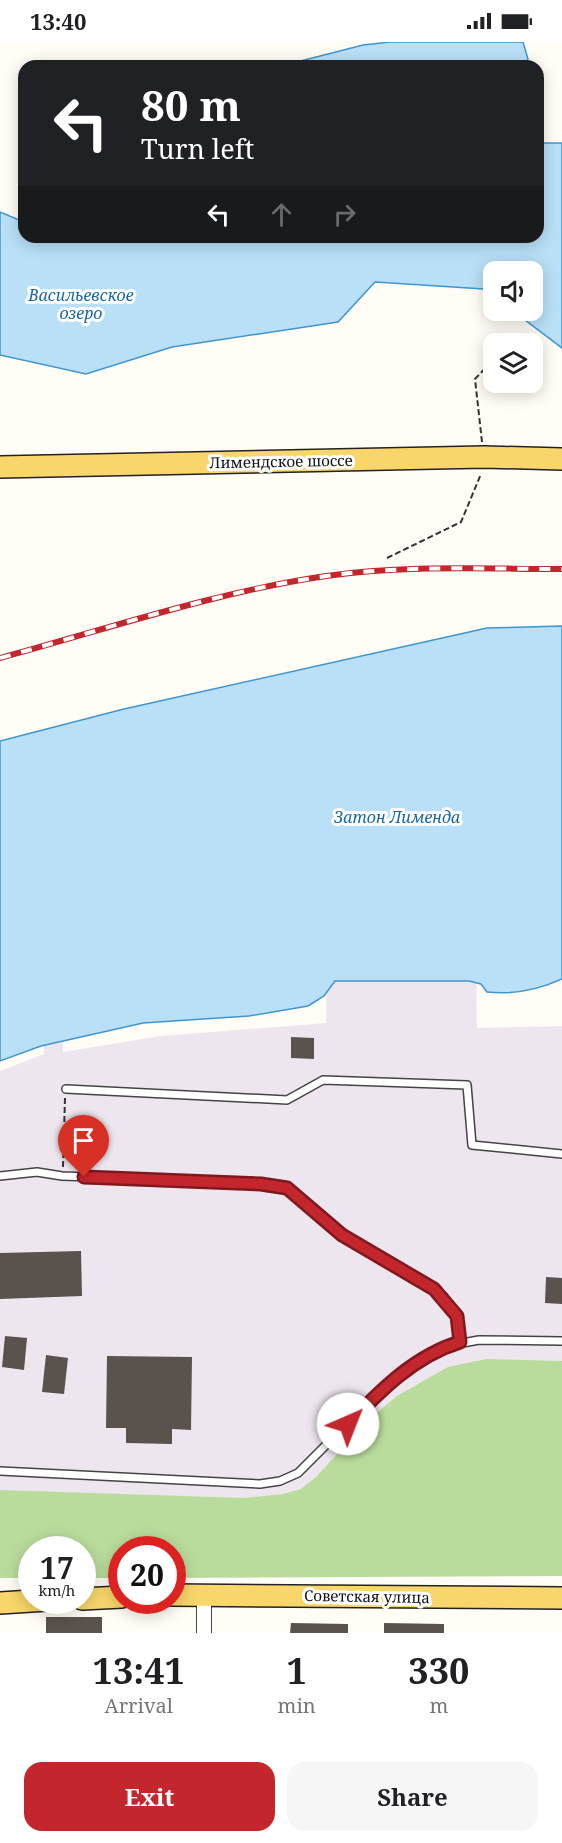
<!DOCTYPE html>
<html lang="en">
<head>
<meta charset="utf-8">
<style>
	body { margin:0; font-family:"Noto Serif",serif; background:#f6f6f6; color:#202124; height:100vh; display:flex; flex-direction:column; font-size:22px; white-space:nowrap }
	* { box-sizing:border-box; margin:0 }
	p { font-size:20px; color:#757577 }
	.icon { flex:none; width:33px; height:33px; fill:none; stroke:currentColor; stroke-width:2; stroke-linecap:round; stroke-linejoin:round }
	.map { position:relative; height:1591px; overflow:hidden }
	.drawer { display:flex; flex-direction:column; background:#fff; flex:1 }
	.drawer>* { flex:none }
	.guide { position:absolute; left:18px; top:18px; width:526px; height:183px; border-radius:18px; box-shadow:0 3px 15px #0003; background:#202124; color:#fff; overflow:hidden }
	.tools { position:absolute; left:483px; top:219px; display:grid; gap:12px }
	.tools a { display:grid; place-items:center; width:60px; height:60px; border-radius:12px; background:#fff; box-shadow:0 3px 15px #0003; font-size:30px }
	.speed { position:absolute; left:18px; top:1494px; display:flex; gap:12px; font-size:30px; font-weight:700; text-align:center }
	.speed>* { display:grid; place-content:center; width:78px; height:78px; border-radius:50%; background:#fff; box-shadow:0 3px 15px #0003; line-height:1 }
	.speed small { font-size:15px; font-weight:400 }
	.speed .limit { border:9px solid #d22; background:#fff; color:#111 }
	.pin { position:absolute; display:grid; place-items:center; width:51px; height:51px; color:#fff; margin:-62px -26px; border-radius:50% 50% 50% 0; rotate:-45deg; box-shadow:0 0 6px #0007 }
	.pin .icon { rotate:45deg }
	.me { position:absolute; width:66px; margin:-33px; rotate:44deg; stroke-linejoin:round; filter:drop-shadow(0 0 4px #0008) }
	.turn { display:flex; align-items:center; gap:21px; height:126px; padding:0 24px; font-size:27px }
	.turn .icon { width:78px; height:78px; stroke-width:2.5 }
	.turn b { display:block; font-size:42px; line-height:51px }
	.lanes { display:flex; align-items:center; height:57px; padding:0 24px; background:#0003; justify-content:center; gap:30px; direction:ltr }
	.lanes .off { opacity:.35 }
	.eta { display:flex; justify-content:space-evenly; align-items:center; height:102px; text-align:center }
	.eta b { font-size:36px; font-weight:700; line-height:42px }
	.button { display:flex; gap:12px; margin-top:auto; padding:12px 24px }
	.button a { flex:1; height:69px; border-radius:18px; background:#c4262e; color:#fff; font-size:24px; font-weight:700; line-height:69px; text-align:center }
	.button a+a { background:#f6f6f6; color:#202124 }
	.status { display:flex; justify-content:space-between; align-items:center; height:42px; padding:0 30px; background:#fff; direction:ltr }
	.status svg { height:16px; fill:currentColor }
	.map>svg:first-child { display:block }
	.industrial { fill:#eee6ef }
	.forest { fill:#b9dc9c }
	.water { fill:#b9e0f7; stroke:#3f96cf; stroke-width:1.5 }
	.building { fill:#5a524d }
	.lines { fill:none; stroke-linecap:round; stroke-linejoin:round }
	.lane-casing { stroke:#444; stroke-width:10 }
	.street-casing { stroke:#444; stroke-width:16 }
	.primary-casing { stroke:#222; stroke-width:24 }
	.path { stroke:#333; stroke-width:2; stroke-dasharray:6 3; stroke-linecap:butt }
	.lane { stroke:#fff; stroke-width:7 }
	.street { stroke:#fff; stroke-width:14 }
	.primary { stroke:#f9d66b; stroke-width:21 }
	.rail-casing { stroke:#c4262e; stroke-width:6 }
	.rail { stroke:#fff; stroke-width:4; stroke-dasharray:11; stroke-linecap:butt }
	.route-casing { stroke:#7f191e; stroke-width:15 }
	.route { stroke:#c4262e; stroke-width:10 }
	.labels { text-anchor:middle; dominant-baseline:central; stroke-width:6; stroke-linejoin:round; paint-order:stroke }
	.street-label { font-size:15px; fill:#111; stroke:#fff }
	.water-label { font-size:16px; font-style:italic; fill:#1768a6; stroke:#fff }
</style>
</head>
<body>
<div class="status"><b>13:40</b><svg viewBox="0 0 49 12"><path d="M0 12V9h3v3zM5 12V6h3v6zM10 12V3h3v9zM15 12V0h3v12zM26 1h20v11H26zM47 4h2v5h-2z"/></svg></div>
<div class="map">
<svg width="562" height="1591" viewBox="0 0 562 1591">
	<rect width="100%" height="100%" fill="#fffdf5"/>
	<!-- industrial -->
	<path class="industrial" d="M476,927L477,986L562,984V1520L0,1505V1029L44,1012L41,970L61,968L63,1010L161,994L326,981L327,928Z"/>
	<!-- forest -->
	<path class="forest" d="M486,1317L562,1319V1534L173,1536L172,1508H122L121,1536H83L82,1508H32L31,1536H0V1448L245,1456L283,1452L301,1447L316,1435L367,1379L397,1354L448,1325Z"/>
	<!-- water -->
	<g class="water">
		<path d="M390,0H523L528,17L524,24H462L449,19L395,24H281L363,3Z"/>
		<path d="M539,101H562V306L513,269L532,268V230H494L493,254L484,247L375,240L338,280L172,305L86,332L0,313V170L24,180V195H538Z"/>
		<path d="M562,584V937C538,948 514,953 487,950L481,942L469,939H335L324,954L308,964L249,974L143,981L41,1004L0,1019V699L124,667L487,586Z"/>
	</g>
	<!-- building -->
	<g class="building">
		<path d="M291,995L314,996V1017L291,1016Z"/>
		<path d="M81,1209L82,1254L0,1257V1211Z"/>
		<path d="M546,1235L562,1236V1262L545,1261Z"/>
		<path d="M5,1294L27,1296L24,1328L2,1325Z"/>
		<path d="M46,1313L68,1316L64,1352L42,1350Z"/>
		<path d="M107,1314L192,1315L191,1388L172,1387V1402L126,1401V1386H106Z"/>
		<rect x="46" y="1575" width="56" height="16"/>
		<path d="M291,1581L348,1582V1591H290Z"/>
		<path d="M384,1581L444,1582V1591H384Z"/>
	</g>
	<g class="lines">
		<!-- lane casing -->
		<g class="lane-casing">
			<g id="lane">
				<path d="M66,1047L287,1058L323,1038L467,1043L472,1103L562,1112"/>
				<path d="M0,1134L37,1130L62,1134L261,1141L287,1146L342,1193L434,1247L444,1255L457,1274L460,1300"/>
				<path d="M0,1429L260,1442L280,1439L298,1431L375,1354L405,1329L446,1304L479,1298L562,1299"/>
			</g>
		</g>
		<!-- street casing -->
		<g class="street-casing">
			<path id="street" d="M204,1591V1552"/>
		</g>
		<!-- primary casing -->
		<g class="primary-casing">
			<g id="primary">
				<path d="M0,425L484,415L562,417"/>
				<path d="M172,1553L562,1556"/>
				<path d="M82,1557L122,1555"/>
				<path d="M0,1561L47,1558"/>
			</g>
		</g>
		<!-- path -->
		<g class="path">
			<path d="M482,400L475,337L494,317"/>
			<path d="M387,516L461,480L481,432"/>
			<path d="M63,1125L65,1056"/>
		</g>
		<!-- lane -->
		<use href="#lane" class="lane"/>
		<!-- street -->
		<use href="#street" class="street"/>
		<!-- primary -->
		<use href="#primary" class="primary"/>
		<!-- rail casing -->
		<g class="rail-casing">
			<path id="rail" d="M0,616C107,587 216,550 326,534C404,523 484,527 562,527"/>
		</g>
		<!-- rail -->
		<use href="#rail" class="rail"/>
	</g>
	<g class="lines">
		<!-- route casing -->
		<g class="route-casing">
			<path id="route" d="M84,1135L261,1142L287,1146L342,1193L434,1247L457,1274L460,1300C414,1314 380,1349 348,1382"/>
		</g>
		<!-- route -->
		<use href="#route" class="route"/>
	</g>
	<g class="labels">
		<!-- street labels -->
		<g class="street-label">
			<text transform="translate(281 419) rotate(-1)">Лимендское шоссе</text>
			<text transform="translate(367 1554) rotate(1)">Советская улица</text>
		</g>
		<!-- water labels -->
		<g class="water-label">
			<text x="81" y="253">Васильевское<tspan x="81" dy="18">озеро</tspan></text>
			<text x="397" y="775">Затон Лименда</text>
		</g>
	</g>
</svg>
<div class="tools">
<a><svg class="icon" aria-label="sound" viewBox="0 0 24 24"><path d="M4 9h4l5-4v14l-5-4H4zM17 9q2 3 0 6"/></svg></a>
<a><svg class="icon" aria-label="layers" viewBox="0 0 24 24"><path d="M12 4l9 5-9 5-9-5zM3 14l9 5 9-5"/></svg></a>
</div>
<div class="speed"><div>17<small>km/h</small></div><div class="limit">20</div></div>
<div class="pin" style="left:84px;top:1135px;background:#d93025"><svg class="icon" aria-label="arrive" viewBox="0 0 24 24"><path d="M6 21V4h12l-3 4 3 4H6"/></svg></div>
<svg class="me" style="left:348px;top:1382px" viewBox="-20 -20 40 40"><circle r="19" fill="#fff"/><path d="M0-13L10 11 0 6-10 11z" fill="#c4262e"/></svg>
<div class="guide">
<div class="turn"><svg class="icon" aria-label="left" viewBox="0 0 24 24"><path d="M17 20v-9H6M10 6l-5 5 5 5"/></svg><div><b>80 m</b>Turn left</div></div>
<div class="lanes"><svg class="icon" aria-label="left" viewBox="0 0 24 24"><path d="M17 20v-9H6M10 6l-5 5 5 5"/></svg><svg class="icon off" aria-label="ahead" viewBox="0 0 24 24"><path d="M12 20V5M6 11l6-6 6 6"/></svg><svg class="icon off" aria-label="right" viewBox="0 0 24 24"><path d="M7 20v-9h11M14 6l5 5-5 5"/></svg></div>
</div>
</div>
<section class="drawer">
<div class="eta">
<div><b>13:41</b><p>Arrival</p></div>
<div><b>1</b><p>min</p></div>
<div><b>330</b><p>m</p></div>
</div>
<div class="button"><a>Exit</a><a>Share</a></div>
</section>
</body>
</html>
